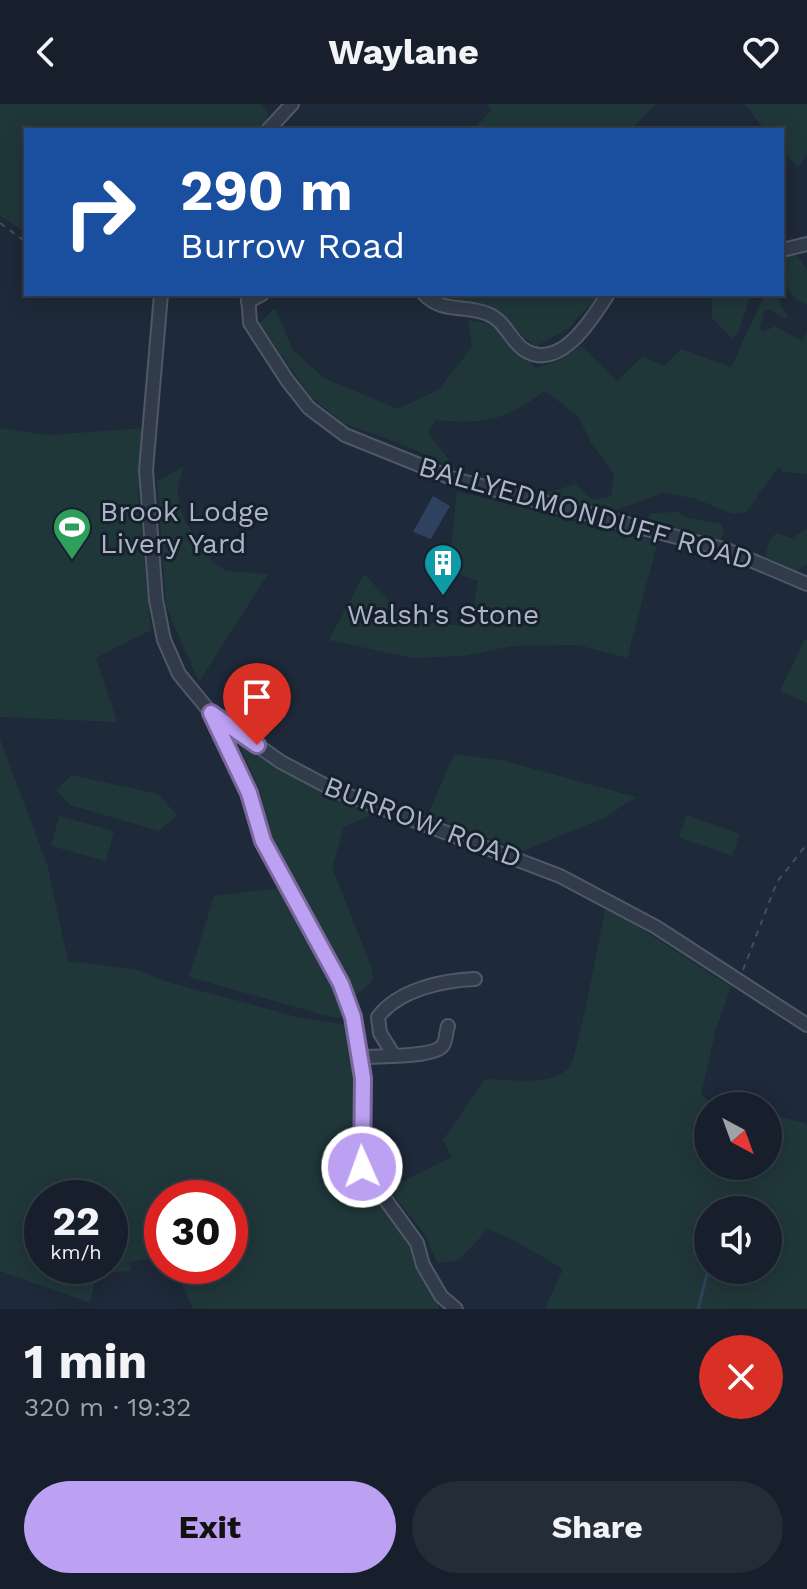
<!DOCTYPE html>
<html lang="en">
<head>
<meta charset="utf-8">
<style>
	body { margin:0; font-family:"Work Sans",sans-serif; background:#232c37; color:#f1f3f6; height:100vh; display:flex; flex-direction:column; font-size:30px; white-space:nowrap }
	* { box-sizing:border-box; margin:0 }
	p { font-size:26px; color:#9ea2a9 }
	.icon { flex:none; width:44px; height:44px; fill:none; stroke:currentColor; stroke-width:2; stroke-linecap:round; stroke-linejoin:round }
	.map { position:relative; height:1205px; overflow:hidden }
	.sheet { display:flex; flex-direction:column; background:#161f2b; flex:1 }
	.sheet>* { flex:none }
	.hud { position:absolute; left:24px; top:24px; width:760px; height:168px; border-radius:0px; box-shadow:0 4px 20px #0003,0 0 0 2px #353d47; background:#1a4fa0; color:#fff; overflow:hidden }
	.needle { width:52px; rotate:139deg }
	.controls { position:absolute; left:694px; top:988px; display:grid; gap:16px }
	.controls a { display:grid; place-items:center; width:88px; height:88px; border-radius:50%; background:#161f2b; box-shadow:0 4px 20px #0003,0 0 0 2px #353d47; font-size:40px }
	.speed { position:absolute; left:24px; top:1076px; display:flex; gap:16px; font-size:40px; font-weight:700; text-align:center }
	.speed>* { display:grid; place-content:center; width:104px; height:104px; border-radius:50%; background:#161f2b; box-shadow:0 4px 20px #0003,0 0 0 2px #353d47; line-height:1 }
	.speed small { font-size:20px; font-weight:400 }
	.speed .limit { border:12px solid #d22; background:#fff; color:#111 }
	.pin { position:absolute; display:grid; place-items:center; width:68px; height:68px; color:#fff; margin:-82px -34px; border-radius:50% 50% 50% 0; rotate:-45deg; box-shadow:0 0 8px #0007 }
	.pin .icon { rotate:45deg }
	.me { position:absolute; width:88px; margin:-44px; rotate:358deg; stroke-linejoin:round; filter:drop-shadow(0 0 6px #0008) }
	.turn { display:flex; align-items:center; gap:28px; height:168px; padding:0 24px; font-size:36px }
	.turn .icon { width:104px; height:104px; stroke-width:2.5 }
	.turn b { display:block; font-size:56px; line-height:68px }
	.round { display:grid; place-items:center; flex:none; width:84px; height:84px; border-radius:42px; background:#232c37 }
	.summary { display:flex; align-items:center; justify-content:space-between; height:136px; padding:0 24px }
	h1 { font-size:48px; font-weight:700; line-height:60px }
	.button { display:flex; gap:16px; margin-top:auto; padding:16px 24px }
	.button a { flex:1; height:92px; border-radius:48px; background:#bca0f2; color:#111; font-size:32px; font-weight:700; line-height:92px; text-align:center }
	.button a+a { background:#232c37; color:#f1f3f6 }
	header { display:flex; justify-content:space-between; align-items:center; height:104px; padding:0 24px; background:#161f2b; font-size:36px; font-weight:700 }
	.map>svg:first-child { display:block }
	.green { fill:#20373a; fill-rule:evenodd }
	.water { fill:#2e4260 }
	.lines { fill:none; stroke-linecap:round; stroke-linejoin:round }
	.stream { stroke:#2e4260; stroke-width:3 }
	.minor-casing { stroke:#4f5867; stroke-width:16 }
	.path { stroke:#3d5457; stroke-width:2; stroke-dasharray:6 6; stroke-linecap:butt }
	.minor { stroke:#323b49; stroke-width:12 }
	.route-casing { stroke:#7a689d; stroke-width:20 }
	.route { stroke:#bca0f2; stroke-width:14 }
	.labels { text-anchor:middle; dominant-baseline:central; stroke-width:6; stroke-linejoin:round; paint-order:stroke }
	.poi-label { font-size:28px; fill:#abb5c6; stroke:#17202d; text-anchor:start }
	.street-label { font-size:28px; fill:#abb5c6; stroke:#17202d }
</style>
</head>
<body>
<header><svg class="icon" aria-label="back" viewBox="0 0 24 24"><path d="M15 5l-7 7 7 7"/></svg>Waylane<svg class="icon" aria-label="heart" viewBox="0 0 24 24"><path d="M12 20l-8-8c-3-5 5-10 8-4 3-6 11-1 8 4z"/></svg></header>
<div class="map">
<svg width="807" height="1205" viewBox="0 0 807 1205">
	<rect width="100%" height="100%" fill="#1e2939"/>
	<!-- green -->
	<g class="green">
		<path d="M0,0H261L268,8L267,17L258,26H26V129L0,112Z"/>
		<path d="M488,0H656L630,26H473L491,6Z"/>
		<path d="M745,0H807V50L798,64L782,46V26H765Z"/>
		<path d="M797,151L807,166V200C782,192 784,175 786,152Z"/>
		<path d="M434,190H600L569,224L537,242C523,236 519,225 507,217C486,203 457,208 434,190Z"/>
		<path d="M712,190H751L738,229L732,234L712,214Z"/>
		<path d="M765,190H778L781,203L788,211L785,215L769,205L764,208L760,224L764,228L775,222L802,237L807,228V370L783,368L779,363L746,408L733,410L693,394L662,389L611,408L539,391L576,380L592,396L611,392L614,370L591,339L578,312L545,287C502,318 486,320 435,316L428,329L457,366L411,344L343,319L311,293L259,219L275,204L293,246L324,274L398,305L438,286L472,243L468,216L495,221L536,264L558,257L581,242L617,277L643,252L664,262L681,245L731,263Z"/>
		<path d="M0,324L47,331L146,324L138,388L151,526L96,554L117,618L0,613Z"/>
		<path d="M183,363L177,386L184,416L213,458L227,467L268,470L199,578L166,503L157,377Z"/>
		<path d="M457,388C524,402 590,424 658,437L627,554L578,541L512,542L465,552L411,554L329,536L364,470L408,516L470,523L478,477L449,467Z"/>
		<path d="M678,408L684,413L721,420L724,425L721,436L646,416L652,409Z"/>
		<path d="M807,425V460L797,467L765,454L769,438L776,429L792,434Z"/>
		<path d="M805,535H807V599L780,587Z"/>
		<path d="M236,634L378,708L344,723L332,763L371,862L373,877L355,892L268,733L261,689Z"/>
		<path d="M0,635L47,760L68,857L138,866L164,877L301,914L347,921L358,988L353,1059L414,1145L440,1205H193L174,1162H230V1094H162V1153L129,1158L131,1167L97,1169L90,1199L0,1167ZM42,1094H110V1162H42Z"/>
		<path d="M454,650L501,656L636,693L604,714L522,747L428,711Z"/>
		<path d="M72,671L158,690L177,711L159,727L70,701L56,686Z"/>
		<path d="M687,711L740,730L732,752L679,733Z"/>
		<path d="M59,712L114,727L106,757L51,742Z"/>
		<path d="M279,784L334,878L348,911L338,914L320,910L189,873L214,792Z"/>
		<path d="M606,802L731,883L716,925L701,990L714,1002H708V1062H768V1009L807,1020V1205H545L563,1165L515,1137L488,1125L459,1156L437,1159L426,1132L388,1085L452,1053L443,1036L485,975C509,975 550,983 569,964C577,956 601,825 606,802ZM708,1106H768V1166H708Z"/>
	</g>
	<!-- water -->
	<path class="water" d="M433,392L450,402L431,435L413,428Z"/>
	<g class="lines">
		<!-- stream -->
		<g class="stream">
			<path d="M724,1106L727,1095"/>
			<path d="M698,1205L708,1166"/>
		</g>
		<!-- minor casing -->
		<g class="minor-casing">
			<g id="minor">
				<path d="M268,26L292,0"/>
				<path d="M782,146L807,140"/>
				<path d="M161,190L146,366L156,496L164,536L179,570L211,609L281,658L334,686L560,772L656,823L807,921"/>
				<path d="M248,190L250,219L287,276L309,304L345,331L454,375L727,446L807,480"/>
				<path d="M424,190C443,210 465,200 488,210C504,216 510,235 523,245C560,270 593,213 608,190"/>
				<path d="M248,198L262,190"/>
				<path d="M212,611L249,689L263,737L341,880L353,913L363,974L362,1063L417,1139L423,1161L441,1192L456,1205"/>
				<path d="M393,950L380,929L378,913C398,886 443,876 475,875"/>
				<path d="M360,953C376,952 435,954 443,941C446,937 446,928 448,922"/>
			</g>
		</g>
		<!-- path -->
		<g class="path">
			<path d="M0,119L26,138"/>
			<path d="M743,866L777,778L807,740"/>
		</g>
		<!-- minor -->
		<use href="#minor" class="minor"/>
	</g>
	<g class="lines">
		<!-- route casing -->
		<g class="route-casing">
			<path id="route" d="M257,641L211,609L249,689L263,737L341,880L353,913L363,974L362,1063"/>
		</g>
		<!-- route -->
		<use href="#route" class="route"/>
	</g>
	<!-- icons -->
	<defs>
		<g id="stadium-pin" transform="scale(2)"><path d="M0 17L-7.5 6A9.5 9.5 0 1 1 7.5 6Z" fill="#2e9e5b" stroke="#17202d"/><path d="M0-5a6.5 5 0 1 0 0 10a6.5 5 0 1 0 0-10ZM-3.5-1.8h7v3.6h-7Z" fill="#fff"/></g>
		<g id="building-pin" transform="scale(2)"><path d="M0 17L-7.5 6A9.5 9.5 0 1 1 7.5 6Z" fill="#0f9aa8" stroke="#17202d"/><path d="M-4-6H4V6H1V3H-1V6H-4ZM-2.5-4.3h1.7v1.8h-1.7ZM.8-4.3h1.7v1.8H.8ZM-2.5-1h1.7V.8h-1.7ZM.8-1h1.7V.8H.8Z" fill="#fff"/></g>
	</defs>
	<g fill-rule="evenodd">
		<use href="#stadium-pin" x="72" y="423"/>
		<use href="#building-pin" x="443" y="459"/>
	</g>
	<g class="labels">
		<!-- poi labels -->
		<g class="poi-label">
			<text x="100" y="407">Brook Lodge<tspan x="100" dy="32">Livery Yard</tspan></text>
			<text x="443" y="510" text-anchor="middle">Walsh's Stone</text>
		</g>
		<!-- street labels -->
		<g class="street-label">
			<text transform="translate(586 409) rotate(16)">BALLYEDMONDUFF ROAD</text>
			<text transform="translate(423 718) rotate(21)">BURROW ROAD</text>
		</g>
	</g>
</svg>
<div class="controls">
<a><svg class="needle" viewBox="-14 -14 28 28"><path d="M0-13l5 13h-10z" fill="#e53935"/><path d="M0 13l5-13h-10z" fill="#9ea2a9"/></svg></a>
<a><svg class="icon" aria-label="sound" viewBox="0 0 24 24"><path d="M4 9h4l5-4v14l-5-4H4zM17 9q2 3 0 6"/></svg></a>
</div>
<div class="speed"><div>22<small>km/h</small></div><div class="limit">30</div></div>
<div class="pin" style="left:257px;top:641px;background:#d93025"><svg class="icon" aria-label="arrive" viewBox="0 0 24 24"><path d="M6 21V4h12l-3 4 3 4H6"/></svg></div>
<svg class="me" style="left:362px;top:1063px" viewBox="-20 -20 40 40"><circle r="17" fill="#bca0f2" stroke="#fff" stroke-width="3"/><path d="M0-11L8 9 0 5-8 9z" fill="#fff"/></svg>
<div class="hud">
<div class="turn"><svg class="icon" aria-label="right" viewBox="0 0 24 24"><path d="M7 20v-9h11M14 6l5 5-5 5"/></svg><div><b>290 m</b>Burrow Road</div></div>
</div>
</div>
<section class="sheet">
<div class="summary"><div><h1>1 min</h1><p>320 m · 19:32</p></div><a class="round" style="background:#d93025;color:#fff"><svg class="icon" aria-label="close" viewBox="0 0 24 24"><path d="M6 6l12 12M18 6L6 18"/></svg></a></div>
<div class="button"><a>Exit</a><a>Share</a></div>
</section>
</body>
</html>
